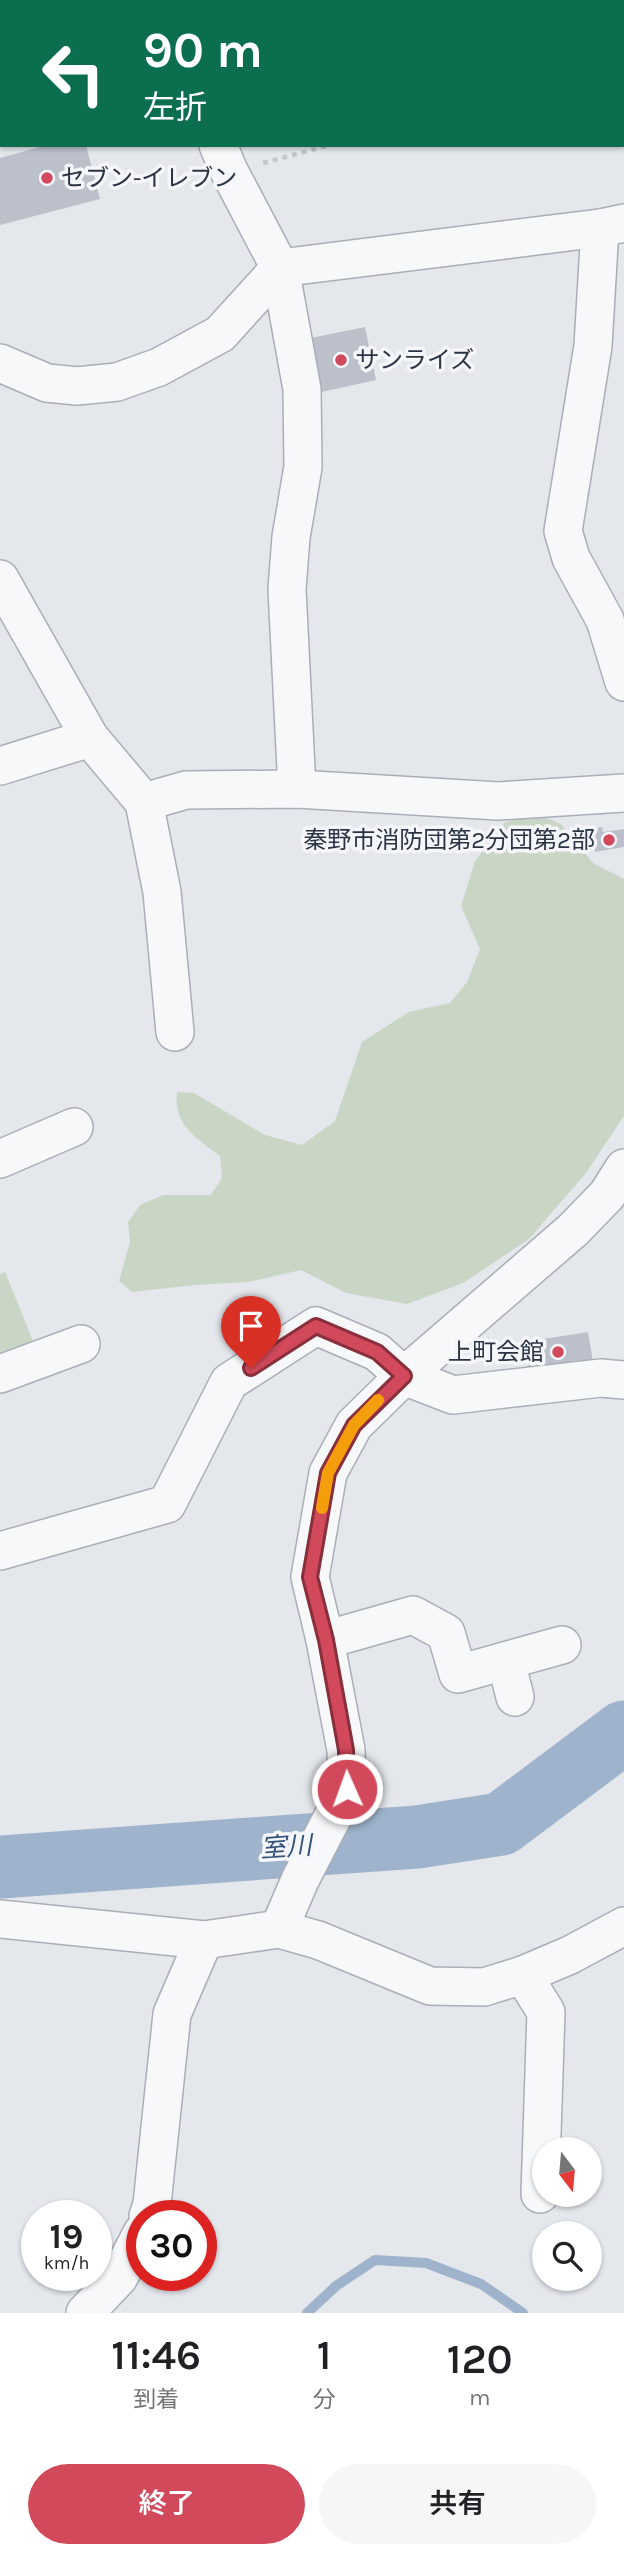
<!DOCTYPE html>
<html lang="ja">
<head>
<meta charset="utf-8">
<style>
	body { margin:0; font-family:Karla,"Noto Sans JP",sans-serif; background:#f6f6f6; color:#202124; height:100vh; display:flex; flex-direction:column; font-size:26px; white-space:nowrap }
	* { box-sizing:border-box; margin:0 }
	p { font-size:23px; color:#757577 }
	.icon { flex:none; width:38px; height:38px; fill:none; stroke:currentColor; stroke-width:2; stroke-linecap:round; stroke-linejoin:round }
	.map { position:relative; height:2313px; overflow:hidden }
	.sheet { display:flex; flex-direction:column; background:#fff; flex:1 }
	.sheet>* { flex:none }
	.top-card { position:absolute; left:0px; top:0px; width:625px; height:147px; box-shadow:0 2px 5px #0004; background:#0b6e4f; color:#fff; overflow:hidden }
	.needle { width:46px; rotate:164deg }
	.tools { position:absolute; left:532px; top:2137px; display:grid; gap:14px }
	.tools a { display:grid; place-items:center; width:70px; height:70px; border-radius:50%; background:#fff; box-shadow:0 2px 5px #0004; font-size:35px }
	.speed { position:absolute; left:21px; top:2200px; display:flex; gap:14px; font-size:35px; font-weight:700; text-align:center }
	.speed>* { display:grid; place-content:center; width:91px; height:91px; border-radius:50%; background:#fff; box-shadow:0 2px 5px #0004; line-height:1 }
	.speed small { font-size:18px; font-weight:400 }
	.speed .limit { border:10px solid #d22; background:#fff; color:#111 }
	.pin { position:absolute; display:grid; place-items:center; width:60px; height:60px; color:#fff; margin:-72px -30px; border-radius:50% 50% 50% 0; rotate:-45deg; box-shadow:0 0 7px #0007 }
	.pin .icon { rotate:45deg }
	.me { position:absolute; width:77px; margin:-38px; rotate:358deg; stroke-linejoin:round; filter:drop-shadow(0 0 5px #0008) }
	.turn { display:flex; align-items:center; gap:24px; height:147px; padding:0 28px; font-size:32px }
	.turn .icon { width:91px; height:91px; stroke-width:2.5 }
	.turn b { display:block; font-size:49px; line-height:60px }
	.eta { display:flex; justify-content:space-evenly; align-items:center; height:119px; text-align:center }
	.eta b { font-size:42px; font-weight:600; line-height:49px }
	.primary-button { display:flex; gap:14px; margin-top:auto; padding:14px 28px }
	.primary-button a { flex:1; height:80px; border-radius:42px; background:#d1495b; color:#fff; font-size:28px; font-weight:600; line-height:80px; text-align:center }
	.primary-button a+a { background:#f6f6f6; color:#202124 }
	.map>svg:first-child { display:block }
	.green { fill:#c9d6c5 }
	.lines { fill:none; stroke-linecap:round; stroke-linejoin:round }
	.stream { stroke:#9fb4cc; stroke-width:10 }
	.river { stroke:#9fb4cc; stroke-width:63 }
	.building { fill:#bbc0ca }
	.minor-casing { stroke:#a9aeb7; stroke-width:40 }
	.path { stroke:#c2c5cb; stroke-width:4.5; stroke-dasharray:5 5; stroke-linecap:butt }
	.minor { stroke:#f7f8fa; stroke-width:37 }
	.route-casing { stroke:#882f3b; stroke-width:18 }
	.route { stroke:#d1495b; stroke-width:12 }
	.slow { stroke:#f59e0b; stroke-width:12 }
	.poi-dot { fill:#d1495b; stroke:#f4f6f9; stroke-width:2.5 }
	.labels { text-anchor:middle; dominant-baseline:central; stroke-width:7; stroke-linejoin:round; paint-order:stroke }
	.poi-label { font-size:24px; fill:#2b3445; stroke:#f4f6f9; text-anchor:start }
	.water-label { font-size:26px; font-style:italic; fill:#34527a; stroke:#f4f6f9 }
</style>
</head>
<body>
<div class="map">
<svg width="624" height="2313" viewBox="0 0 624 2313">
	<rect width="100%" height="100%" fill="#e4e7ec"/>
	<!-- green -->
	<g class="green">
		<path d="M535,813L561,824L593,863L624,879V1116L586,1173L529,1239L463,1283L407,1304L346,1293L301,1270L249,1282L195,1285L132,1292L119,1281L130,1242L128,1222L140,1205L163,1195H211L222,1178L220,1156C196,1138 173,1125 177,1092L194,1093L265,1135L302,1145L335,1121L362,1042L409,1012L450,1003L467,982L480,949L461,906L475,861L504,823Z"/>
		<path d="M5,1272L35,1346L0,1359V1274Z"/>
	</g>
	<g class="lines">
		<!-- stream -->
		<path class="stream" d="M307,2313L336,2286L375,2260L426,2263L481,2284L523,2313"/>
		<!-- river -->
		<path class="river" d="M0,1867L417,1837L501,1824L624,1732"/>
	</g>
	<!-- building -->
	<g class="building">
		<path d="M47,145H86L100,199L0,225V158Z"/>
		<path d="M365,327L376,380L317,393L306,339Z"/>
		<path d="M602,827L603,832L624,829V847L595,852L591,829Z"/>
		<path d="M588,1332L593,1362L529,1371L524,1342Z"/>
	</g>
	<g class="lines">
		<!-- minor casing -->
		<g class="minor-casing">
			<g id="minor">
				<path d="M182,0V2"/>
				<path d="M218,145L229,171L280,268L302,389L303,467L291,537L287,589L297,789"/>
				<path d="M600,228L593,346L563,531L571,558L605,620L624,682"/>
				<path d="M0,363L47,383L77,386L117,382L159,367L220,334L280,268L600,228L624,223"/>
				<path d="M0,579L90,738L144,802L162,892L175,1032"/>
				<path d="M0,766L90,738"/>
				<path d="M144,802L186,790L297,789L498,801L624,793"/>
				<path d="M0,1159L74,1127"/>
				<path d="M0,1374L81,1344"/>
				<path d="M0,1551L167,1504L229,1382L316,1326L377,1352L404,1376L453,1395L601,1378L624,1380"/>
				<path d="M325,1640L413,1615L446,1633L458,1674L562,1645"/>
				<path d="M506,1661L515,1697"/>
				<path d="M0,1919L204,1940L279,1929L318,1940L430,1986L484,1987L523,1975L570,1955L624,1926"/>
				<path d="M279,1929L300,1880L347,1789L346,1750L325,1640L310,1577L328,1473L354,1425L404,1376L573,1230L607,1195L624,1168"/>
				<path d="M523,1975L546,2012L540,2194"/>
				<path d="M148,2216L152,2204L172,2014L204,1940"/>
				<path d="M85,2313L119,2277L142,2233"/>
			</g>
		</g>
		<!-- path -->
		<path class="path" d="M263,163L330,145"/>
		<!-- minor -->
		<use href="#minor" class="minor"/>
	</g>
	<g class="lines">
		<!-- route casing -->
		<g class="route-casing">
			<path id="route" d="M251,1368L316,1326L377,1352L404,1376L354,1425L328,1473L310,1577L326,1640L346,1750L347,1789"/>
		</g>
		<!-- route -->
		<use href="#route" class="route"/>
		<!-- slow -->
		<path class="slow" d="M322,1508L328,1473L354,1425L378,1400"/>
	</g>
	<!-- markers -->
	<g class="poi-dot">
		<circle cx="47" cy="178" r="7"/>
		<circle cx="341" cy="360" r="7"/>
		<circle cx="609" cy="840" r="7"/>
		<circle cx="558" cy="1352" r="7"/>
	</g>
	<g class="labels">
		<!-- poi labels -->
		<g class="poi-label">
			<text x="61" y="178">セブン-イレブン</text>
			<text x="355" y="360">サンライズ</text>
			<text x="595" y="840" text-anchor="end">秦野市消防団第2分団第2部</text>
			<text x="544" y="1352" text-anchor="end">上町会館</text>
		</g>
		<!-- water labels -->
		<g class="water-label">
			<text transform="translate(286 1847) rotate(-4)">室川</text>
		</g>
	</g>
</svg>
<div class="tools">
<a><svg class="needle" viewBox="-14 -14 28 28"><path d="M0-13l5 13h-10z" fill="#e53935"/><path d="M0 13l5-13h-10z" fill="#757577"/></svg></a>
<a><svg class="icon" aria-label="search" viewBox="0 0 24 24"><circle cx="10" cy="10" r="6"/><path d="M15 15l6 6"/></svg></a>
</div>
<div class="speed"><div>19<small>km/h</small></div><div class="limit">30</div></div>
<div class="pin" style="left:251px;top:1368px;background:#d93025"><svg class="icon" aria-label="arrive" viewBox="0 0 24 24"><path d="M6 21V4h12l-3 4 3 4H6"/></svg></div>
<svg class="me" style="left:347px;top:1789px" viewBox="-20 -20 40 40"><circle r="17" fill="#d1495b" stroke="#fff" stroke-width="3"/><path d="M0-11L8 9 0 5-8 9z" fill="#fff"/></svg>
<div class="top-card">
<div class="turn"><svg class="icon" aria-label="left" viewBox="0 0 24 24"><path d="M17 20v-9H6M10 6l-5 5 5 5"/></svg><div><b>90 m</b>左折</div></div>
</div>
</div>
<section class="sheet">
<div class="eta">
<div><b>11:46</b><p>到着</p></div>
<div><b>1</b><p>分</p></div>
<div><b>120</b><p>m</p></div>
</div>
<div class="primary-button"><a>終了</a><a>共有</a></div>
</section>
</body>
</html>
